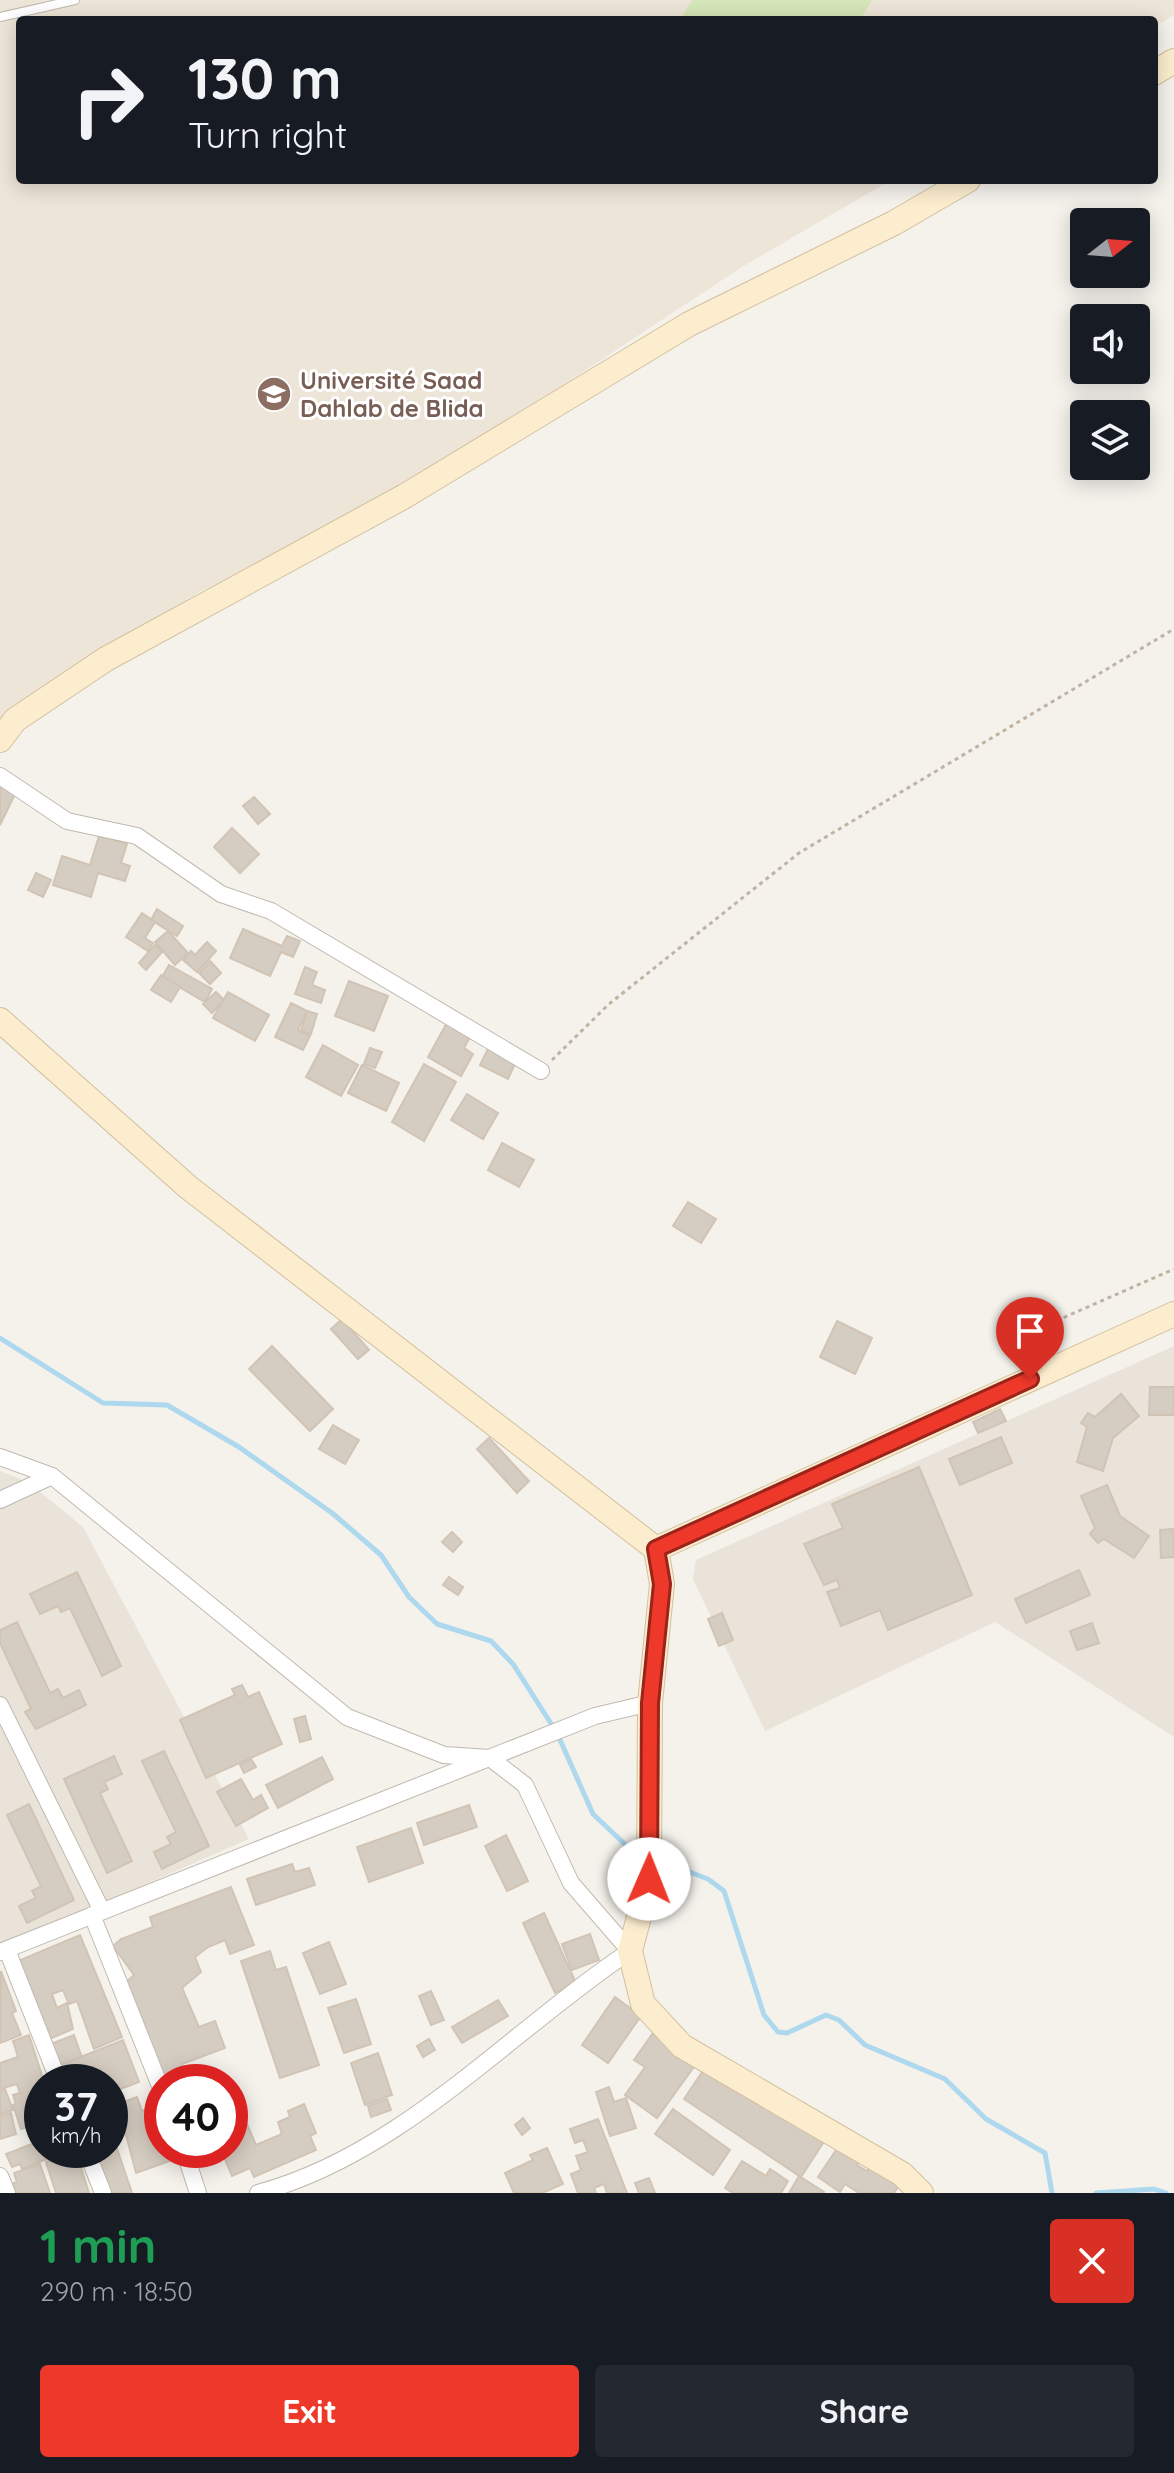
<!DOCTYPE html>
<html lang="en">
<head>
<meta charset="utf-8">
<style>
	body { margin:0; font-family:Quicksand,sans-serif; background:#242831; color:#f1f3f6; height:100vh; display:flex; flex-direction:column; font-size:30px; white-space:nowrap }
	* { box-sizing:border-box; margin:0 }
	p { font-size:26px; color:#9ea1a6 }
	.icon { flex:none; width:44px; height:44px; fill:none; stroke:currentColor; stroke-width:2; stroke-linecap:round; stroke-linejoin:round }
	.map { position:relative; height:2193px; overflow:hidden }
	.panel { display:flex; flex-direction:column; background:#171b24; flex:1 }
	.panel>* { flex:none }
	.hud { position:absolute; left:16px; top:16px; width:1142px; height:168px; border-radius:8px; box-shadow:0 4px 20px #0003; background:#171b24; color:#f1f3f6; overflow:hidden }
	.needle { width:52px; rotate:73deg }
	.buttons { position:absolute; left:1070px; top:208px; display:grid; gap:16px }
	.buttons a { display:grid; place-items:center; width:80px; height:80px; border-radius:8px; background:#171b24; box-shadow:0 4px 20px #0003; font-size:40px }
	.speed { position:absolute; left:24px; top:2064px; display:flex; gap:16px; font-size:40px; font-weight:700; text-align:center }
	.speed>* { display:grid; place-content:center; width:104px; height:104px; border-radius:50%; background:#171b24; box-shadow:0 4px 20px #0003; line-height:1 }
	.speed small { font-size:20px; font-weight:400 }
	.speed .limit { border:12px solid #d22; background:#fff; color:#111 }
	.pin { position:absolute; display:grid; place-items:center; width:68px; height:68px; color:#fff; margin:-82px -34px; border-radius:50% 50% 50% 0; rotate:-45deg; box-shadow:0 0 8px #0007 }
	.pin .icon { rotate:45deg }
	.me { position:absolute; width:88px; margin:-44px; rotate:1deg; stroke-linejoin:round; filter:drop-shadow(0 0 6px #0008) }
	.turn { display:flex; align-items:center; gap:28px; height:168px; padding:0 40px; font-size:36px }
	.turn .icon { width:104px; height:104px; stroke-width:2.5 }
	.turn b { display:block; font-size:56px; line-height:68px }
	.round { display:grid; place-items:center; flex:none; width:84px; height:84px; border-radius:8px; background:#242831 }
	.overview { display:flex; align-items:center; justify-content:space-between; height:136px; padding:0 40px }
	h1 { font-size:48px; font-weight:700; line-height:60px; color:#1e9e55 }
	.cta { display:flex; gap:16px; margin-top:auto; padding:16px 40px }
	.cta a { flex:1; height:92px; border-radius:8px; background:#ed382a; color:#fff; font-size:32px; font-weight:700; line-height:92px; text-align:center }
	.cta a+a { background:#242831; color:#f1f3f6 }
	.map>svg:first-child { display:block }
	.residential { fill:#e9e3da }
	.education { fill:#ede5d7 }
	.green { fill:#d5e6b8 }
	.lines { fill:none; stroke-linecap:round; stroke-linejoin:round }
	.stream { stroke:#add8ed; stroke-width:5 }
	.building { fill:#d6cdc2; stroke:#d1c4b5; stroke-width:2 }
	.lane-casing { stroke:#c0b9af; stroke-width:10 }
	.street-casing { stroke:#c0b9af; stroke-width:18 }
	.secondary-casing { stroke:#d2c09e; stroke-width:26 }
	.path { stroke:#c1b3a1; stroke-width:3; stroke-dasharray:4 4; stroke-linecap:butt }
	.lane { stroke:#fff; stroke-width:8 }
	.street { stroke:#fff; stroke-width:16 }
	.secondary { stroke:#fcedcf; stroke-width:24 }
	.route-casing { stroke:#9a241b; stroke-width:20 }
	.route { stroke:#ed382a; stroke-width:14 }
	.labels { text-anchor:middle; dominant-baseline:central; stroke-width:6; stroke-linejoin:round; paint-order:stroke }
	.education-label { font-size:24px; font-weight:bold; fill:#785e54; stroke:#fff; text-anchor:start }
</style>
</head>
<body>
<div class="map">
<svg width="1174" height="2193" viewBox="0 0 1174 2193">
	<rect width="100%" height="100%" fill="#f5f2ec"/>
	<!-- residential -->
	<g class="residential">
		<path d="M1174,1346V1737L995,1622L765,1731L693,1579L696,1560Z"/>
		<path d="M0,1471L28,1482L83,1527L249,1839L0,1948Z"/>
	</g>
	<!-- education -->
	<path class="education" d="M0,0H1174V15L1154,27V20H20V180H891L742,267L412,485L254,567L199,592L0,722Z"/>
	<!-- green -->
	<path class="green" d="M692,0H872L860,20H680Z"/>
	<g class="lines">
		<!-- stream -->
		<g class="stream">
			<path d="M0,1338L103,1403L167,1405L239,1447L332,1513L381,1555L409,1597L437,1624L491,1641L513,1664L557,1733L593,1814L631,1850L641,1854"/>
			<path d="M658,1860L708,1879L724,1891L764,2015L778,2032L787,2033L826,2015L839,2020L865,2045L945,2079L986,2119L1045,2153L1052,2193"/>
			<path d="M1096,2193L1154,2189L1166,2193"/>
		</g>
	</g>
	<!-- building -->
	<g class="building">
		<path d="M0,779L18,788L0,825Z"/>
		<path d="M254,797L270,814L258,824L243,806Z"/>
		<path d="M232,828L259,854L240,873L214,847Z"/>
		<path d="M99,836L127,844L121,863L130,866L125,881L98,873L91,897L53,885L62,856L90,865Z"/>
		<path d="M36,873L51,880L43,897L28,890Z"/>
		<path d="M157,909L183,926L177,936L151,920Z"/>
		<path d="M142,913L155,922L145,938L153,943L148,951L126,937Z"/>
		<path d="M243,929L282,946L287,936L300,941L293,957L281,952L270,976L230,958Z"/>
		<path d="M168,931L188,953L175,965L155,942Z"/>
		<path d="M207,942L216,951L197,972L183,960L191,951L195,955Z"/>
		<path d="M155,945L162,952L146,970L139,963Z"/>
		<path d="M210,961L221,973L210,984L199,973Z"/>
		<path d="M169,965L212,989L205,1002L162,977Z"/>
		<path d="M305,967L317,972L312,985L325,990L321,1003L295,994Z"/>
		<path d="M161,975L180,987L171,1002L151,990Z"/>
		<path d="M349,981L388,996L374,1031L335,1016Z"/>
		<path d="M216,992L224,1000L212,1013L203,1004Z"/>
		<path d="M228,992L269,1015L255,1041L213,1018Z"/>
		<path d="M291,1003L307,1011L298,1030L310,1036L303,1050L275,1037Z"/>
		<path d="M307,1011L317,1014L311,1034L301,1031Z"/>
		<path d="M448,1021L471,1035L464,1048L473,1054L461,1076L428,1057Z"/>
		<path d="M492,1041L519,1055L508,1079L480,1065Z"/>
		<path d="M323,1045L358,1065L341,1096L306,1077Z"/>
		<path d="M370,1048L382,1052L375,1068L364,1064Z"/>
		<path d="M424,1064L456,1082L424,1141L392,1122Z"/>
		<path d="M362,1065L399,1083L386,1111L348,1093Z"/>
		<path d="M467,1094L498,1113L483,1139L451,1120Z"/>
		<path d="M502,1143L534,1160L519,1187L488,1170Z"/>
		<path d="M688,1202L716,1219L701,1243L673,1226Z"/>
		<path d="M342,1319L369,1350L358,1359L331,1329Z"/>
		<path d="M837,1321L872,1338L855,1374L820,1357Z"/>
		<path d="M272,1346L333,1409L310,1431L249,1369Z"/>
		<path d="M1150,1387H1174V1415H1149Z"/>
		<path d="M1121,1394L1139,1416L1113,1438L1103,1471L1077,1462L1087,1427L1081,1423L1088,1413L1095,1417Z"/>
		<path d="M1000,1409L1006,1421L978,1433L973,1422Z"/>
		<path d="M333,1425L359,1440L345,1464L319,1449Z"/>
		<path d="M1001,1437L1012,1463L960,1485L949,1459Z"/>
		<path d="M489,1438L529,1481L517,1493L477,1449Z"/>
		<path d="M919,1467L972,1595L888,1630L880,1610L841,1626L827,1592L840,1588L837,1580L824,1585L804,1544L843,1528L832,1504Z"/>
		<path d="M1107,1485L1120,1516L1149,1536L1134,1558L1104,1539L1098,1543L1090,1534L1095,1528L1081,1496Z"/>
		<path d="M1174,1529V1557L1161,1558L1160,1530Z"/>
		<path d="M452,1532L462,1542L453,1552L442,1542Z"/>
		<path d="M1079,1570L1090,1595L1026,1623L1015,1599Z"/>
		<path d="M77,1572L121,1666L102,1676L70,1608L61,1612L58,1606L40,1614L30,1594Z"/>
		<path d="M449,1577L463,1587L458,1595L443,1585Z"/>
		<path d="M722,1613L733,1640L719,1646L708,1619Z"/>
		<path d="M17,1622L50,1693L58,1689L63,1698L79,1690L86,1705L36,1729L25,1712L31,1709L0,1643V1630Z"/>
		<path d="M1092,1623L1099,1643L1077,1650L1070,1631Z"/>
		<path d="M242,1685L248,1697L259,1692L282,1744L206,1778L180,1720L235,1695L232,1689Z"/>
		<path d="M305,1716L311,1739L300,1742L294,1719Z"/>
		<path d="M164,1751L209,1846L162,1869L154,1852L171,1844L167,1837L176,1832L142,1761Z"/>
		<path d="M114,1756L122,1774L104,1782L108,1789L100,1793L132,1861L107,1873L64,1779Z"/>
		<path d="M322,1757L333,1779L278,1808L266,1785Z"/>
		<path d="M251,1759L256,1767L244,1773L240,1765Z"/>
		<path d="M241,1779L253,1800L261,1795L268,1808L236,1826L217,1792Z"/>
		<path d="M29,1804L74,1900L27,1923L19,1906L36,1898L32,1891L41,1886L7,1815Z"/>
		<path d="M469,1805L477,1827L424,1845L417,1823Z"/>
		<path d="M411,1828L423,1863L369,1882L357,1847Z"/>
		<path d="M506,1835L528,1881L507,1891L485,1846Z"/>
		<path d="M292,1864L295,1872L309,1868L315,1885L256,1905L247,1879Z"/>
		<path d="M231,1887L254,1945L230,1954L225,1940L208,1947L195,1957L201,1972L182,1988L199,2027L215,2021L225,2048L182,2064L186,2076L179,2082H163L125,1983L134,1975L113,1946L121,1939L153,1927L150,1917Z"/>
		<path d="M544,1913L576,1983L555,1993L523,1923Z"/>
		<path d="M590,1934L599,1960L572,1970L562,1944Z"/>
		<path d="M80,1935L122,2037L94,2049L77,2001L69,2004L63,1990L52,1994L57,2008L67,2003L73,2029L47,2040L11,1964Z"/>
		<path d="M329,1942L346,1984L320,1994L303,1953Z"/>
		<path d="M270,1951L276,1970L286,1967L319,2065L280,2078L241,1961Z"/>
		<path d="M1,1971L16,2011L12,2013L21,2035L0,2043Z"/>
		<path d="M431,1991L444,2020L431,2025L419,1996Z"/>
		<path d="M615,1997L641,2016L608,2063L582,2045Z"/>
		<path d="M356,1999L371,2044L344,2053L328,2008Z"/>
		<path d="M498,2000L508,2016L462,2043L452,2027Z"/>
		<path d="M653,2033L696,2064L657,2118L625,2095L645,2067L634,2060Z"/>
		<path d="M29,2035L44,2082L42,2123L21,2129L13,2105L16,2104L13,2095L20,2093L17,2084L0,2089V2063L18,2057L13,2041Z"/>
		<path d="M74,2035L82,2058L52,2069L51,2044Z"/>
		<path d="M429,2039L435,2050L423,2057L417,2046Z"/>
		<path d="M123,2040L139,2082L110,2093V2082H105L101,2069L64,2082L58,2066Z"/>
		<path d="M378,2053L392,2095L365,2105L351,2063Z"/>
		<path d="M707,2065L823,2143L801,2177L684,2099Z"/>
		<path d="M95,2074L98,2082H71Z"/>
		<path d="M609,2087L614,2102L626,2098L636,2128L610,2136L596,2092Z"/>
		<path d="M5,2089L13,2110L0,2114V2091Z"/>
		<path d="M137,2097L142,2111L150,2108L162,2139V2150H166L170,2161L136,2173L125,2131L115,2134L110,2107Z"/>
		<path d="M387,2099L391,2110L371,2117L368,2106Z"/>
		<path d="M304,2104L316,2133L310,2136L316,2150L254,2177L250,2168L232,2176L221,2150H230V2115L241,2110L256,2145L282,2134L278,2122L290,2117L288,2111Z"/>
		<path d="M673,2109L730,2150L713,2175L655,2134Z"/>
		<path d="M11,2113L16,2134L0,2139V2116Z"/>
		<path d="M523,2118L530,2128L522,2135L515,2125Z"/>
		<path d="M598,2119L627,2193H607L604,2184L594,2188L596,2193H578L571,2174L581,2170L576,2156L588,2152L583,2140L575,2143L570,2129Z"/>
		<path d="M110,2128L132,2193H101L90,2150H110Z"/>
		<path d="M42,2140V2150H69L22,2169L20,2164L12,2167L6,2154Z"/>
		<path d="M840,2144L862,2158L857,2165L867,2171L874,2161L902,2181L894,2193H859L845,2184L840,2192L818,2177Z"/>
		<path d="M547,2148L563,2184L542,2193H514L505,2173L533,2160L530,2155Z"/>
		<path d="M76,2152L89,2193H56L46,2162Z"/>
		<path d="M742,2161L766,2176L770,2169L788,2181L781,2193H733L725,2188Z"/>
		<path d="M40,2164L50,2193H12L9,2185L17,2182L14,2173Z"/>
		<path d="M799,2176L824,2192L823,2193H789Z"/>
		<path d="M649,2178L655,2193H639L635,2183Z"/>
	</g>
	<g class="lines">
		<!-- lane casing -->
		<g class="lane-casing">
			<path id="lane" d="M0,17L75,0"/>
		</g>
		<!-- street casing -->
		<g class="street-casing">
			<g id="street">
				<path d="M0,776L67,821L137,836L221,894L271,911L541,1071"/>
				<path d="M0,1457L52,1476L347,1717L444,1755L490,1758L525,1785L571,1883L630,1951C509,2032 402,2154 258,2193"/>
				<path d="M0,1500L52,1476"/>
				<path d="M0,1705L102,1911"/>
				<path d="M92,1915L162,2091"/>
				<path d="M7,1950L59,2082"/>
				<path d="M0,1952L595,1716L650,1703"/>
				<path d="M86,2150L103,2193"/>
				<path d="M184,2150L198,2193"/>
				<path d="M0,2176L7,2193"/>
			</g>
		</g>
		<!-- secondary casing -->
		<g class="secondary-casing">
			<g id="secondary">
				<path d="M1154,73L1174,61"/>
				<path d="M0,740L15,720L106,659L405,496L689,324L894,223L968,180"/>
				<path d="M0,1020L188,1187L656,1549L662,1584L650,1703L649,1879L630,1951L643,2004L682,2046L902,2174L921,2193"/>
				<path d="M656,1549L1174,1314"/>
			</g>
		</g>
		<!-- path -->
		<g class="path">
			<path d="M552,1060L609,1004L799,853L1174,629"/>
			<path d="M1049,1324L1174,1269"/>
		</g>
		<!-- lane -->
		<use href="#lane" class="lane"/>
		<!-- street -->
		<use href="#street" class="street"/>
		<!-- secondary -->
		<use href="#secondary" class="secondary"/>
	</g>
	<g class="lines">
		<!-- route casing -->
		<g class="route-casing">
			<path id="route" d="M649,1879L650,1703L662,1584L656,1549L1030,1379"/>
		</g>
		<!-- route -->
		<use href="#route" class="route"/>
	</g>
	<!-- icons -->
	<defs>
		<g id="university-disc" transform="scale(1.8)"><circle r="9.5" fill="#8d6e63" stroke="#fff"/><path d="M0-5L7-2L0 1L-7-2ZM-4 1L0 2.5L4 1V4Q0 6-4 4Z" fill="#fff"/></g>
	</defs>
	<g fill-rule="evenodd">
		<use href="#university-disc" x="274" y="394"/>
	</g>
	<g class="labels">
		<!-- education labels -->
		<g class="education-label">
			<text x="300" y="380">Université Saad<tspan x="300" dy="28">Dahlab de Blida</tspan></text>
		</g>
	</g>
</svg>
<div class="buttons">
<a><svg class="needle" viewBox="-14 -14 28 28"><path d="M0-13l5 13h-10z" fill="#e53935"/><path d="M0 13l5-13h-10z" fill="#9ea1a6"/></svg></a>
<a><svg class="icon" aria-label="sound" viewBox="0 0 24 24"><path d="M4 9h4l5-4v14l-5-4H4zM17 9q2 3 0 6"/></svg></a>
<a><svg class="icon" aria-label="layers" viewBox="0 0 24 24"><path d="M12 4l9 5-9 5-9-5zM3 14l9 5 9-5"/></svg></a>
</div>
<div class="speed"><div>37<small>km/h</small></div><div class="limit">40</div></div>
<div class="pin" style="left:1030px;top:1379px;background:#d93025"><svg class="icon" aria-label="arrive" viewBox="0 0 24 24"><path d="M6 21V4h12l-3 4 3 4H6"/></svg></div>
<svg class="me" style="left:649px;top:1879px" viewBox="-20 -20 40 40"><circle r="19" fill="#fff"/><path d="M0-13L10 11 0 6-10 11z" fill="#ed382a"/></svg>
<div class="hud">
<div class="turn"><svg class="icon" aria-label="right" viewBox="0 0 24 24"><path d="M7 20v-9h11M14 6l5 5-5 5"/></svg><div><b>130 m</b>Turn right</div></div>
</div>
</div>
<section class="panel">
<div class="overview"><div><h1>1 min</h1><p>290 m · 18:50</p></div><a class="round" style="background:#d93025;color:#fff"><svg class="icon" aria-label="close" viewBox="0 0 24 24"><path d="M6 6l12 12M18 6L6 18"/></svg></a></div>
<div class="cta"><a>Exit</a><a>Share</a></div>
</section>
</body>
</html>
